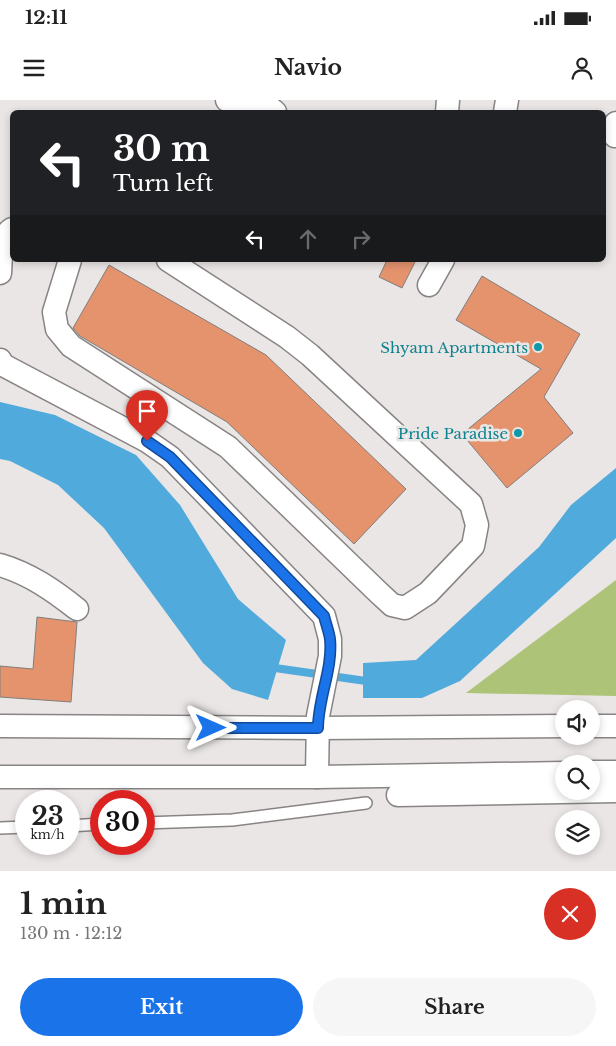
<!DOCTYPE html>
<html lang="en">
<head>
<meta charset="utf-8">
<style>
	body { margin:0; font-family:"Libre Baskerville",serif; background:#f6f6f6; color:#222; height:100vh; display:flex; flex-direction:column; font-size:19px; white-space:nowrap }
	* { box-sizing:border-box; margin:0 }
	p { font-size:16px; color:#767676 }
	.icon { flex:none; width:28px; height:28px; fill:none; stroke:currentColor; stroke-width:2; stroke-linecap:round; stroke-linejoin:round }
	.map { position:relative; height:771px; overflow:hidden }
	.sheet { display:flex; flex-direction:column; background:#fff; flex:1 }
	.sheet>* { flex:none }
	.hud { position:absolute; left:10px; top:10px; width:596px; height:152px; border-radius:8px; box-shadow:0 2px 8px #0003; background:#202124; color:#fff; overflow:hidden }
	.fabs { position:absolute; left:555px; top:600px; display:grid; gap:10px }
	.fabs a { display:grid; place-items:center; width:45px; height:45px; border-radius:50%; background:#fff; box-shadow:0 2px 8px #0003; font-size:25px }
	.speed { position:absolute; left:15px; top:690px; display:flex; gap:10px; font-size:25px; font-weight:700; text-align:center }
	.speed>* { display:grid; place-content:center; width:65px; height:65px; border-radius:50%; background:#fff; box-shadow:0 2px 8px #0003; line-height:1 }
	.speed small { font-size:12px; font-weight:400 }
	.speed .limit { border:8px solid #d22; background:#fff; color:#111 }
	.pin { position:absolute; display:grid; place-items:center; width:42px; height:42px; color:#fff; margin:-51px -21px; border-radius:50% 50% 50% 0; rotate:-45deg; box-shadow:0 0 5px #0007 }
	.pin .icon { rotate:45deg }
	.me { position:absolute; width:55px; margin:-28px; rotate:90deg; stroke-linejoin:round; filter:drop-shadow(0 0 4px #0008) }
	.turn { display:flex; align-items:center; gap:18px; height:105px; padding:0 20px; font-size:22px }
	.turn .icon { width:65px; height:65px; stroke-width:2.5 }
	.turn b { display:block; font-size:35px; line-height:42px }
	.lanes { display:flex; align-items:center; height:48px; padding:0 20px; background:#0003; justify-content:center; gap:25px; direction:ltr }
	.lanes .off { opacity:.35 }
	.round { display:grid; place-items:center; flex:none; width:52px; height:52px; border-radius:26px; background:#f6f6f6 }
	.headline { display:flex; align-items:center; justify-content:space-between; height:85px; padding:0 20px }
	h1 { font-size:30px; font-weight:800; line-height:38px }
	.action { display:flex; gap:10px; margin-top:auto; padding:10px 20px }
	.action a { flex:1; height:58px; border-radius:30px; background:#1a73e8; color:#fff; font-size:20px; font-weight:800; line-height:58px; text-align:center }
	.action a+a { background:#f6f6f6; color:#222 }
	.status { display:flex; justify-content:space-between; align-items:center; height:35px; padding:0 25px; background:#fff; direction:ltr }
	.status svg { height:14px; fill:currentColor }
	header { display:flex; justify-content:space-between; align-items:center; height:65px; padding:0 20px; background:#fff; font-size:22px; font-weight:800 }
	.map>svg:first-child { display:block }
	.green { fill:#adc377 }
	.water { fill:#51aadc }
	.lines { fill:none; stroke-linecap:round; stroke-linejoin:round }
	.stream { stroke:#51aadc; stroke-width:8 }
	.building { fill:#e5936d; stroke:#817e7d }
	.lane-casing { stroke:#888483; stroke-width:14 }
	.street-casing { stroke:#888483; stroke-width:25 }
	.lane { stroke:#fff; stroke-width:11 }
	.street { stroke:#fff; stroke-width:22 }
	.route-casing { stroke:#114b97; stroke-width:12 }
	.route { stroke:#1a73e8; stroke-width:9 }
	.culture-dot { fill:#0f9aa8; stroke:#eae6e5; stroke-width:2 }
	.labels { text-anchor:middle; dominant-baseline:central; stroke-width:5; stroke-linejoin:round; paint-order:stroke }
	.culture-label { font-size:15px; fill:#0d838f; stroke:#eae6e5; text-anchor:end }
</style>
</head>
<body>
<div class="status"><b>12:11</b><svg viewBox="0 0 49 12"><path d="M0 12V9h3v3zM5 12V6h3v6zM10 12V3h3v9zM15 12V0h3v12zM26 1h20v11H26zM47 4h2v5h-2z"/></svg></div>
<header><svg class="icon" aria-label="menu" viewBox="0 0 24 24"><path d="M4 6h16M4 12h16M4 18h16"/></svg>Navio<svg class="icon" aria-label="person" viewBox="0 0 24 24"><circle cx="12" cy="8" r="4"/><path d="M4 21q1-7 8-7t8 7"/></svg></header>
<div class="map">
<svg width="616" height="771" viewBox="0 0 616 771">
	<rect width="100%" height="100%" fill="#eae6e5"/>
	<!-- green -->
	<path class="green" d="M616,480V596L466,593Z"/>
	<!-- water -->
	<g class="water">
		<path d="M0,302L55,315L136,355L180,405L238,499L286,540L268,600L232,589L203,563L104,428L58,385L10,361L0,359Z"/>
		<path d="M616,368V438L460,581L422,598H363V563L416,560L539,447L571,405Z"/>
	</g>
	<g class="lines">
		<!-- stream -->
		<path class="stream" d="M268,567L373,582"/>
	</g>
	<!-- building -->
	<g class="building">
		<path d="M387,160H416L402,188L379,177Z"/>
		<path d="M109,165L266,255L406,389L354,444L227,322L80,236L73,228Z"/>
		<path d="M482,176L580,234L544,297L573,333L507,388L462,334L541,269L456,220Z"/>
		<path d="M37,517L77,522L71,602L0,597V566L33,569Z"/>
	</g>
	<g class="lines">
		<!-- lane casing -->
		<g class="lane-casing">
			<g id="lane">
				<path d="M144,723L232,720L366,703"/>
				<path d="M69,726L101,724"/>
				<path d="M0,728L26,727"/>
			</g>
		</g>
		<!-- street casing -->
		<g class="street-casing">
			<g id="street">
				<path d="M227,0L269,7L275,12"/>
				<path d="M447,12L448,0"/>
				<path d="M505,12L507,0"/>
				<path d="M615,36L616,23"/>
				<path d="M70,160L54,212L57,229L71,246L228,347L378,492L392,505L405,508L428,493L473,446L477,425L471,404L310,255L287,237L168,160"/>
				<path d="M0,173C1,160 0,136 12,129"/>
				<path d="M429,185L443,160"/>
				<path d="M0,260L3,265L147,341L170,357L324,516L330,539V556L318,616L317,677"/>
				<path d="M0,465C30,474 53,490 77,509"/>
				<path d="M0,626L318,628L564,626"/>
				<path d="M591,626H616"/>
				<path d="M591,672H616"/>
				<path d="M0,677H317L564,673"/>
				<path d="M398,695L616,691"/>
			</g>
		</g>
		<!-- lane -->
		<use href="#lane" class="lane"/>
		<!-- street -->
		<use href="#street" class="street"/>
	</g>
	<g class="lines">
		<!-- route casing -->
		<g class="route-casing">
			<path id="route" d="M147,341L170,357L324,516C326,524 329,532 330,539C333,569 318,598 318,628H211"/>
		</g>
		<!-- route -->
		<use href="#route" class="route"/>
	</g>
	<!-- markers -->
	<g class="culture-dot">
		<circle cx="538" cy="247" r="5"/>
		<circle cx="518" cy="333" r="5"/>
	</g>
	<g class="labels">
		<!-- culture labels -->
		<g class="culture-label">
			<text x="528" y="247">Shyam Apartments</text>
			<text x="508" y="333">Pride Paradise</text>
		</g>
	</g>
</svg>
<div class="fabs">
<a><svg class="icon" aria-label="sound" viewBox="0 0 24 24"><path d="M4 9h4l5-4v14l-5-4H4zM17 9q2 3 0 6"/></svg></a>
<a><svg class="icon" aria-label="search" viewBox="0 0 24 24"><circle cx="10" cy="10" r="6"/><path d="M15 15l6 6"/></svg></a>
<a><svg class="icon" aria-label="layers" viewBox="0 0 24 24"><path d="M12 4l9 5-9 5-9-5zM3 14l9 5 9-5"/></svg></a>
</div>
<div class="speed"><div>23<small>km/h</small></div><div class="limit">30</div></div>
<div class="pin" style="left:147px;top:341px;background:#d93025"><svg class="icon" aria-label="arrive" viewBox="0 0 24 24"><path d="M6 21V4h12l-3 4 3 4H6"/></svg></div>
<svg class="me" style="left:211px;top:628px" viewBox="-20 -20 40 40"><path d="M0-17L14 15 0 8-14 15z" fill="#1a73e8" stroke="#fff" stroke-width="4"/></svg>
<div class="hud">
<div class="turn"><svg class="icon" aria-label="left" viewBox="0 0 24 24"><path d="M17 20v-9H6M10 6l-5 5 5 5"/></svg><div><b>30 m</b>Turn left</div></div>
<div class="lanes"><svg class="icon" aria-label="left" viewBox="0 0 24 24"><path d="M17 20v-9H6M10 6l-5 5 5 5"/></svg><svg class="icon off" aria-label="ahead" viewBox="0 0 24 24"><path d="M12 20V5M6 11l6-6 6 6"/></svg><svg class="icon off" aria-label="right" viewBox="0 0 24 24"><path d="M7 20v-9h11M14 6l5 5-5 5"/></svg></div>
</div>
</div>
<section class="sheet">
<div class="headline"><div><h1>1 min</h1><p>130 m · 12:12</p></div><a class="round" style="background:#d93025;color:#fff"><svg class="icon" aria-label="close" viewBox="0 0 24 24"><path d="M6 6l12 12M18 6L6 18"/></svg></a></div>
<div class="action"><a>Exit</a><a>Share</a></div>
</section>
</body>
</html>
